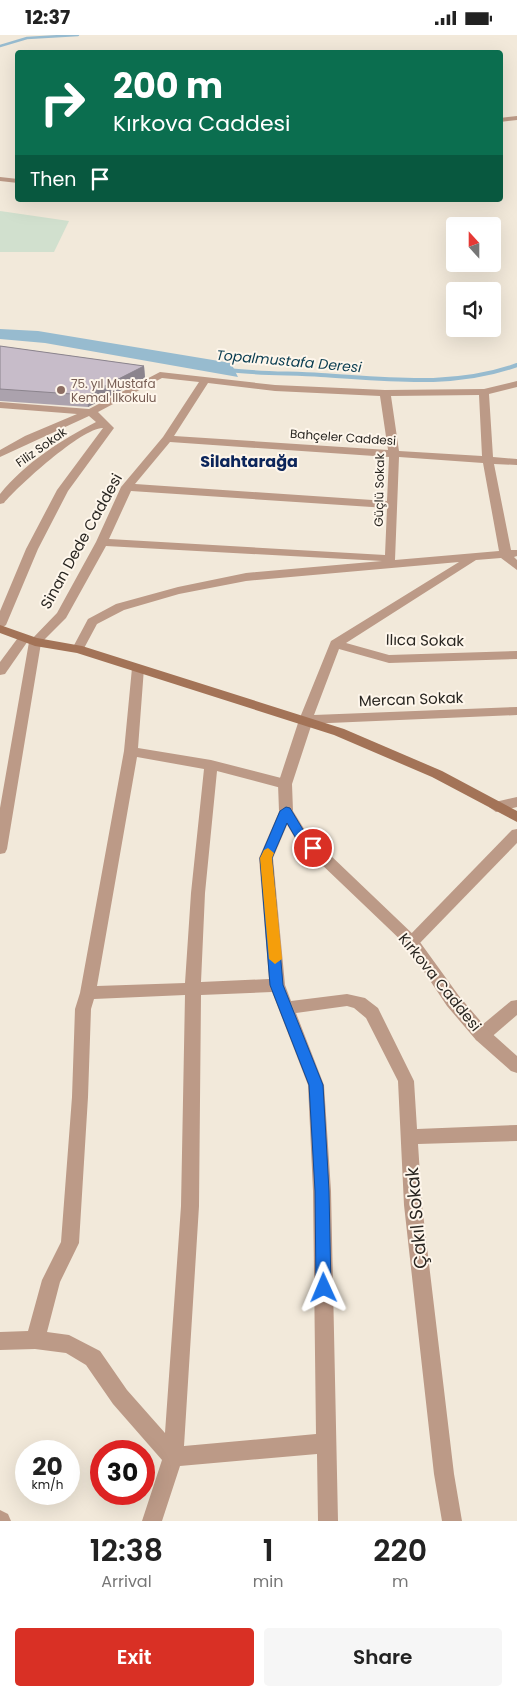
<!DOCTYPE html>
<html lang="en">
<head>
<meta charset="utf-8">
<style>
	body { margin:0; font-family:Poppins,sans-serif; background:#f6f6f6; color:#222; height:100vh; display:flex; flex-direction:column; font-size:19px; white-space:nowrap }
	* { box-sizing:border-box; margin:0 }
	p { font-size:16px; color:#767676 }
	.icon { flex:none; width:28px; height:28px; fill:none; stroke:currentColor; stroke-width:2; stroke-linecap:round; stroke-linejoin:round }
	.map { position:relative; height:1486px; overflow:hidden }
	.panel { display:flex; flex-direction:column; background:#fff; flex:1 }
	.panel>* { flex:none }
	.banner { position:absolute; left:15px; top:15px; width:488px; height:152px; border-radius:5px; box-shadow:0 5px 20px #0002; background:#0b6e4f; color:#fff; overflow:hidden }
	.needle { width:32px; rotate:339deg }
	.fabs { position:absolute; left:446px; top:182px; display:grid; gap:10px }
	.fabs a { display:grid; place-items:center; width:55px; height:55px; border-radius:5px; background:#fff; box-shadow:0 5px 20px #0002; font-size:25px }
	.speed { position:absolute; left:15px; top:1405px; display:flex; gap:10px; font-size:25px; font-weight:700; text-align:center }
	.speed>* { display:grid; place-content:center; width:65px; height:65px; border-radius:50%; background:#fff; box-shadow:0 5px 20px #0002; line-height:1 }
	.speed small { font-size:12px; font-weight:400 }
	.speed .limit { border:8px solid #d22; background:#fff; color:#111 }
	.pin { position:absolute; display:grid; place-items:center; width:42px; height:42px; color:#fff; margin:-21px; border:2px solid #fff; border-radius:50%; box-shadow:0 1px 5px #0007 }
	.me { position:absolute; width:55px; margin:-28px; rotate:359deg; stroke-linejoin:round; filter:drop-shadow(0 0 4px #0008) }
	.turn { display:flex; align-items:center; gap:18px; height:105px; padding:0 15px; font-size:22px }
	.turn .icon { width:65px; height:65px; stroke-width:2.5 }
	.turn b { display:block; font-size:35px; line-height:42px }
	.then { display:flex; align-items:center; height:48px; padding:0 15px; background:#0003; gap:10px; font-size:19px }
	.eta { display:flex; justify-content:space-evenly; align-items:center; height:85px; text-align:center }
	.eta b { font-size:30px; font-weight:600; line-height:35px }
	.cta { display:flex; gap:10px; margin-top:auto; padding:10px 15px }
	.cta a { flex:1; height:58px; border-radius:5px; background:#d93025; color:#fff; font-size:20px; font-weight:600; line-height:58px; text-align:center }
	.cta a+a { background:#f6f6f6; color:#222 }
	.status { display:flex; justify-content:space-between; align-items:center; height:35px; padding:0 25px; background:#fff; direction:ltr }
	.status svg { height:14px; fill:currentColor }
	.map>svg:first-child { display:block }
	.green { fill:#d1e0ce }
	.water { fill:#97bbcf }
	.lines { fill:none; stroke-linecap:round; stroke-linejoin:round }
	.stream-far1 { stroke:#97bbcf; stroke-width:2.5 }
	.stream { stroke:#97bbcf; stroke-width:4 }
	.minor { fill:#bc9a87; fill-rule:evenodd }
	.tertiary { fill:#bc9a87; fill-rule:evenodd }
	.secondary { fill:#a37357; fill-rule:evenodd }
	.wall { fill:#aba2ad }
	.shaded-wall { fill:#8b848d }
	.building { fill:#c7bcc9; stroke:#8b848d }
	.route { fill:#1a73e8; stroke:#114b97 }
	.slow { fill:#f59e0b }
	.education-dot { fill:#8d6e63; stroke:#fef6eb; stroke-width:2 }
	.labels { text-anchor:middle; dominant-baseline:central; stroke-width:4; stroke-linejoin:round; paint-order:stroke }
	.far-education-label { font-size:12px; fill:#785e54; stroke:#fef6eb; text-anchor:start }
	.far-street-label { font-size:12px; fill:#292621; stroke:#fef6eb }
	.far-water-label { font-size:14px; font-style:italic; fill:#093c50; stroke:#fef6eb }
	.street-label { font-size:15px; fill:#292621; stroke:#fef6eb }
	.far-district-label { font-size:16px; font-weight:bold; fill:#0c255a; stroke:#fef6eb }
	.near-street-label { font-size:18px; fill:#292621; stroke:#fef6eb }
</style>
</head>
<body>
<div class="status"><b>12:37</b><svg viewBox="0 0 49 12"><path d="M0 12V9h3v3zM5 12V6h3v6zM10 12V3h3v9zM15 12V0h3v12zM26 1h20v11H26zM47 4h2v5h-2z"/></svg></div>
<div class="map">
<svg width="517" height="1486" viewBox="0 0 517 1486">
	<rect width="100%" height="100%" fill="#f2e9da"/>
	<!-- green -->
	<path class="green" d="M0,176L7,177L69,186L54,217H0Z"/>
	<!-- water -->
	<path class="water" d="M0,294L38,296L231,328L238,342L45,308L0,304Z"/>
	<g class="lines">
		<!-- stream-far1 -->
		<path class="stream-far1" d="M0,11L27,3L78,0"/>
		<!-- stream -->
		<path class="stream" d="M230,335C260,339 291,338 321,340C387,344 454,353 517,330"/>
		<!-- minor -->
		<g class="minor">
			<path d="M517,81V85L500,87V83Z"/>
			<path d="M0,142L18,144V148L0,146Z"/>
			<path d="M160,337L275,350L385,355L484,354L517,346V352L489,359L493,422L517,424V430L494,429L511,515H517V521L514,522L517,525V535L501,523L476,525L346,608L389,620L517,616V624L389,628L339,614L314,680L517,672V680L306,689L299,685L331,606L459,527L246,546L179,559L124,575L97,589L82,617H74L72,614L88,584L116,569L178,552L246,538L382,526L106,511L66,583L41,608L7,814L5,818L0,819V773L29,607L57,578L96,507L121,452L163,402L199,347L162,343L98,377L114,393L68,456L38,514L6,590L0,594V576L26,514L57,455L103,393C83,392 18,451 4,468L0,469V459C25,428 61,405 96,387L89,381L0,422V415L25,401L77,379L0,373V367L89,374ZM208,348L275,356L380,361L388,415L174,401ZM479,360L482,421L399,416L391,361ZM170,407L389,422L387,466L135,449ZM399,422L483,428L499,516L395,525ZM131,456L387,473L385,520L109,504Z"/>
			<path d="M24,599L30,603L5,639L0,640V627L20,600Z"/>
			<path d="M138,629L144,633L138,713L211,725L285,744L292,749L285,754L217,736L205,858L201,947L269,944L259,823L281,772H291L293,776L273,823L285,950L291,966L347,959L365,963L378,973L414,1046L417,1094L517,1090V1106L418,1109L422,1170L454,1439L462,1486H442L434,1439L404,1170L398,1046L366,983L354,973L347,971L296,978L324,1050L331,1156L338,1486H318L317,1419L180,1431L162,1486H142L162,1425L113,1369L86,1330L66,1318L35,1314L0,1315V1297L28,1296L42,1245L61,1207L72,1062L75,974L80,958L124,716L132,633ZM137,722L204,734L191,858L185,948L97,951ZM272,957L308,1050L313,1156L316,1399L184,1411L199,1171L201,960ZM185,960L181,1171L165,1398L127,1355L100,1316L69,1300L47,1297L60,1247L79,1208L88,1062L91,974L94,964Z"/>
			<path d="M517,762V772L496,777L489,772L491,768Z"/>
			<path d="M517,794V808L417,911L412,913L407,911L404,907L407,903L512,795Z"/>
			<path d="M517,965V980L488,1005L482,1007L476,1005L474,1000L476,995L511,966Z"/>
			<path d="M0,1475L8,1479L11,1486H0Z"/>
		</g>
		<!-- tertiary -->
		<path class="tertiary" d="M306,681L313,685L292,749L293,776L306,797L417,903L459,961L488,995L517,1021V1038L511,1036L476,1005L447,971L407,911L296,805L279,776L278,749L299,685Z"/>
		<!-- secondary -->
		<path class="secondary" d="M0,590L37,603L82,611L344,694L442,736L517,776V787L432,742L334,700L77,618L35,611L0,598Z"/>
	</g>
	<!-- wall -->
	<path class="wall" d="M0,311L144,331L145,343L88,372L0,366Z"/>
	<!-- shaded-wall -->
	<path class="shaded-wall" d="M144,331L145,343L88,372L87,360Z"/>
	<!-- building -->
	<path class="building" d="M0,311L144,331L87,360L0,354Z"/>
	<!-- route -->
	<path class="route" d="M286,772L290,773L305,798L319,813L318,816H309L297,805L287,788L272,823L283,950L323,1050L329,1156L331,1253L329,1258L324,1260L318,1258L316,1253L315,1156L309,1050L270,950L260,823L280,776Z"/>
	<!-- slow -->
	<path class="slow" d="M268,813L274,818L272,823L282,924L275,929L269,924L260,823L264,815Z"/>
	<!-- markers -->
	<circle class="education-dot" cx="61" cy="355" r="5"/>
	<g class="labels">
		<!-- far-education labels -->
		<g class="far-education-label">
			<text x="71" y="348">75. yıl Mustafa<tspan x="71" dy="14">Kemal İlkokulu</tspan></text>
		</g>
		<!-- far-street labels -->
		<g class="far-street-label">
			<text transform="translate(343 402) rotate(4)">Bahçeler Caddesi</text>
			<text transform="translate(41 412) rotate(-35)">Filiz Sokak</text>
			<text transform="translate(379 455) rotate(-89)">Güçlü Sokak</text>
		</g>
		<!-- far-water labels -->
		<g class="far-water-label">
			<text transform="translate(289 326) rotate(5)">Topalmustafa Deresi</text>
		</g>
		<!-- street labels -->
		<g class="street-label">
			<text transform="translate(81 506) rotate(-61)">Sinan Dede Caddesi</text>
			<text transform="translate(425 605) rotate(1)">Ilıca Sokak</text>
			<text transform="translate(411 664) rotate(-2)">Mercan Sokak</text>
			<text transform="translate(440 947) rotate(51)">Kırkova Caddesi</text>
		</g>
		<!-- far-district labels -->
		<g class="far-district-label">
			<text x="249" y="426">Silahtarağa</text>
		</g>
		<!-- near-street labels -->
		<g class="near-street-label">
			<text transform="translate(416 1183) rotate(-95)">Çakıl Sokak</text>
		</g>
	</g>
</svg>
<div class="fabs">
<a><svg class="needle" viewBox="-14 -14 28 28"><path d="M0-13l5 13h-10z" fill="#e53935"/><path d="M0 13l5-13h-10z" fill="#767676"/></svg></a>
<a><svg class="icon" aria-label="sound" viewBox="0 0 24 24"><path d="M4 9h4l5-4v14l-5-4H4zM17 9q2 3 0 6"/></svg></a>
</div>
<div class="speed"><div>20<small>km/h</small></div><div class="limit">30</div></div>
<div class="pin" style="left:313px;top:813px;background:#d93025"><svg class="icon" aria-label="arrive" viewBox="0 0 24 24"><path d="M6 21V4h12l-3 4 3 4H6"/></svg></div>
<svg class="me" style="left:324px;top:1253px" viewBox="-20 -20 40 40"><path d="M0-17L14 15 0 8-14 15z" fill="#1a73e8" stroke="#fff" stroke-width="4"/></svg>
<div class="banner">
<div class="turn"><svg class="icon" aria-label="right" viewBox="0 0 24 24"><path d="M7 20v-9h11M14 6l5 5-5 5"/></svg><div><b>200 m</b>Kırkova Caddesi</div></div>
<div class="then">Then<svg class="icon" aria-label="arrive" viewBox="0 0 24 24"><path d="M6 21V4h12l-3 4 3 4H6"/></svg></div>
</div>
</div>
<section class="panel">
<div class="eta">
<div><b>12:38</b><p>Arrival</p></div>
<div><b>1</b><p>min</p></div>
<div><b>220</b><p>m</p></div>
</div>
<div class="cta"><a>Exit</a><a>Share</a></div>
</section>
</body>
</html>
